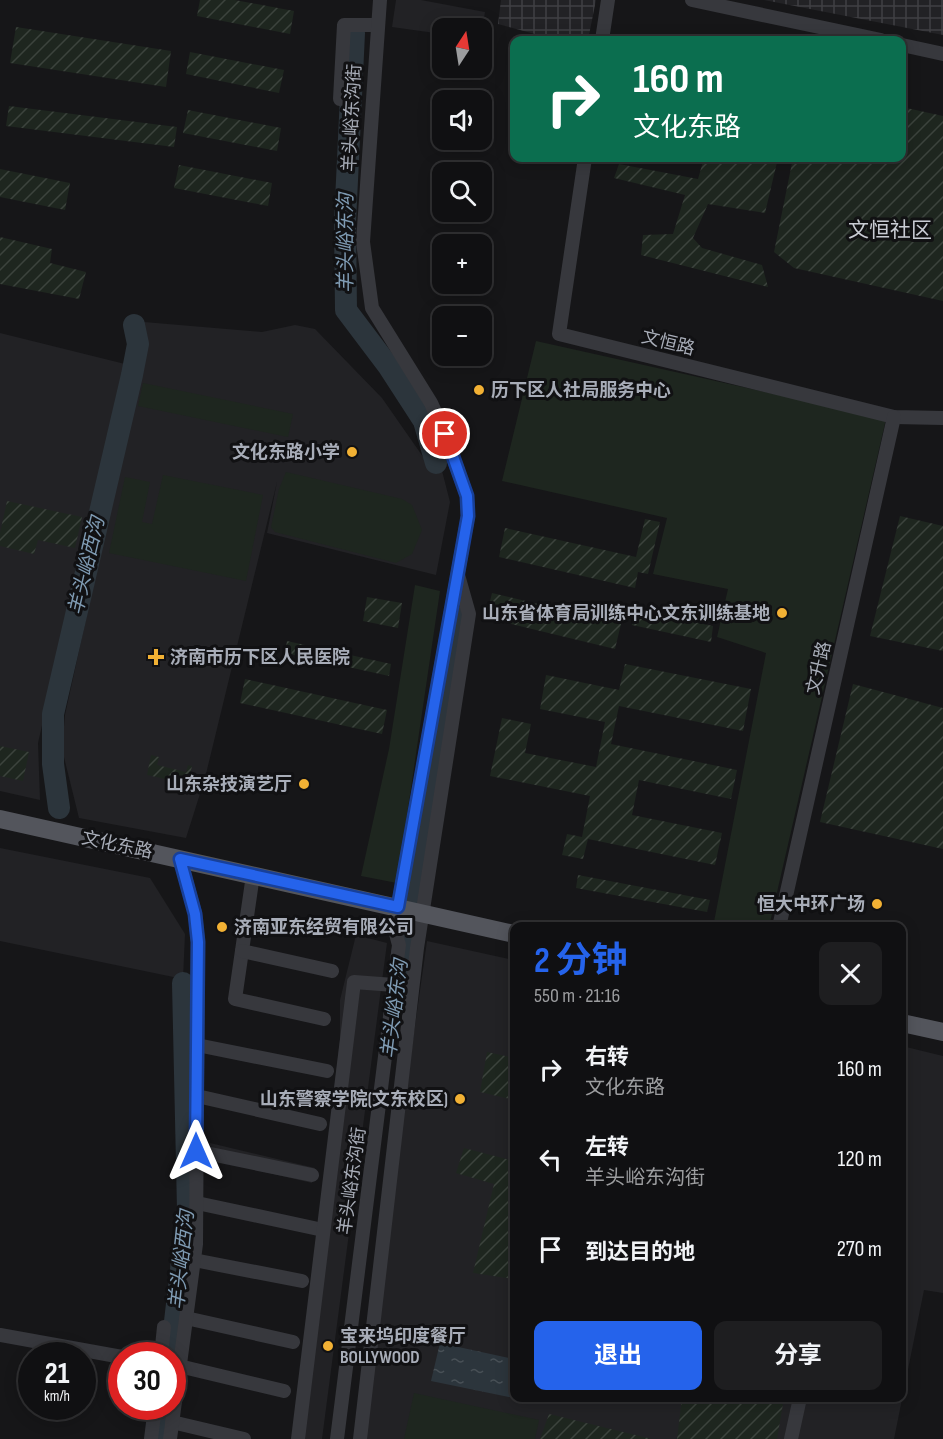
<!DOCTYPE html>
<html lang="zh">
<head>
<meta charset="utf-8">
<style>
	body { margin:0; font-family:"Sofia Sans Condensed","Noto Sans SC",sans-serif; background:#1e1e20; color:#f1f3f6; height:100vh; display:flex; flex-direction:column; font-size:22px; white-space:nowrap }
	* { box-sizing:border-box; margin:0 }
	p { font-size:20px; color:#9c9d9f }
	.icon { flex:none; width:33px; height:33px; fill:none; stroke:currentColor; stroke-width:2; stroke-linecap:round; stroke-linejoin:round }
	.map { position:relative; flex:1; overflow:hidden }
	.sheet { position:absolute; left:510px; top:922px; width:396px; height:480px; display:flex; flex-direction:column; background:#101012; border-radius:12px; box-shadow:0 3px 15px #0003,0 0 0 2px #303032 }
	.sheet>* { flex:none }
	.banner { position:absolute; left:510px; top:36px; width:396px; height:126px; border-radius:12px; box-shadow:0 3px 15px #0003,0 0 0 2px #303032; background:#0b6e4f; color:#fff; overflow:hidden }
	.needle { width:39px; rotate:12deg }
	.fabs { position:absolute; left:432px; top:18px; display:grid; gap:12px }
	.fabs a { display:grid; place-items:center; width:60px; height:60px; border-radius:12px; background:#101012; box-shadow:0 3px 15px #0003,0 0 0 2px #303032; font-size:30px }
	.speed { position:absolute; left:18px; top:1342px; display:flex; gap:12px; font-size:30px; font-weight:700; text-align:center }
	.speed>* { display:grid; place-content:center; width:78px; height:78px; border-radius:50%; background:#101012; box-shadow:0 3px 15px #0003,0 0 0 2px #303032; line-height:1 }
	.speed small { font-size:15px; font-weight:400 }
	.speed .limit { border:9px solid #d22; background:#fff; color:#111 }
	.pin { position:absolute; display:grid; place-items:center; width:51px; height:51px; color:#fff; margin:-26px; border:3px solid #fff; border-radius:50%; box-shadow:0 2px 6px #0007 }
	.me { position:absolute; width:66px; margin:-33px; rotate:0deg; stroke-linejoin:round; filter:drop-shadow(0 0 4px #0008) }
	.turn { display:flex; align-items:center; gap:21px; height:126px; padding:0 24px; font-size:27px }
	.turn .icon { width:78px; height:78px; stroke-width:2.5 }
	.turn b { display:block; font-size:42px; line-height:51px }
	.round { display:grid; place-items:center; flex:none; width:63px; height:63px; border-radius:12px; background:#1e1e20 }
	.headline { display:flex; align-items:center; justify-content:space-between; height:102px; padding:0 24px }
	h1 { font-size:36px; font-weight:700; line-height:45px; color:#2563eb }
	.action { display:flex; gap:12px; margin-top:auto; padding:12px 24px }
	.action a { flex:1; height:69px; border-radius:12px; background:#2563eb; color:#fff; font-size:24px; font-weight:700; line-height:69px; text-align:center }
	.action a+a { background:#1e1e20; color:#f1f3f6 }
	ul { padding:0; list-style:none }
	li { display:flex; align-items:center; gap:18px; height:90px; padding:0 24px }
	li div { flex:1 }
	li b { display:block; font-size:22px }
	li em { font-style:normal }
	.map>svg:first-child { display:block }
	.built { fill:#222225 }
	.industrial { fill:url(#industrial-grid) }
	.park { fill:#1e261f }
	.garden { fill:url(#garden-furrows) }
	.water { fill:url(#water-ripples) }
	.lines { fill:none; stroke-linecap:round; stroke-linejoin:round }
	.river { stroke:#2c353c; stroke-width:22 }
	.minor { stroke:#37383d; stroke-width:14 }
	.major { stroke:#53555c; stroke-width:18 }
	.route-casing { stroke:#184099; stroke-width:15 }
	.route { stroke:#2563eb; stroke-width:10 }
	.poi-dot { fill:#f2b134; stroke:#111113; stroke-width:2 }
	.labels { text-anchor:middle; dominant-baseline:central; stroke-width:6; stroke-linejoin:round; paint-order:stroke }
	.street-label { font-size:18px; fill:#a8adb8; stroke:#111113 }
	.poi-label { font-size:18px; font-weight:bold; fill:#a8adb8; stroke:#111113; text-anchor:end }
	.water-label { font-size:20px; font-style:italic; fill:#7f9bb3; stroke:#111113 }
	.quarter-label { font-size:21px; fill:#c9ccd4; stroke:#111113 }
</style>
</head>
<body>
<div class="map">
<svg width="943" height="1439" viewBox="0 0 943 1439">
	<defs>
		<pattern id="industrial-grid" width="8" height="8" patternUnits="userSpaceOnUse" patternTransform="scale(1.5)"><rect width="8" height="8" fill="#222225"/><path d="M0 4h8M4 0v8" fill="none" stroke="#3f3f43"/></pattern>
		<pattern id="garden-furrows" width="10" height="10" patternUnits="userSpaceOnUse" patternTransform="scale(1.5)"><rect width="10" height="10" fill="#1e261f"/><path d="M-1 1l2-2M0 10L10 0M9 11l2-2" fill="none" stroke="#3c433d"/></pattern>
		<pattern id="water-ripples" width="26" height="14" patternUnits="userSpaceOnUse" patternTransform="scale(1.5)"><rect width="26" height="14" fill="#2c353c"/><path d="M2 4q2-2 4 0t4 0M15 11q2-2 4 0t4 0" fill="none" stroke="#485056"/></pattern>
	</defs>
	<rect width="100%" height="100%" fill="#161618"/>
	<!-- built -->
	<g class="built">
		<path d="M396,0H421L485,12L482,30L442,28V34L392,27Z"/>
		<path d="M144,322L262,332L295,325L315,329L382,398L428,464L440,463L450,502L436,575L267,533L277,482L205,778L186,838L79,818L62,749L65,715L132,408Z"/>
		<path d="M0,333L125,364L38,743L40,800L0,791Z"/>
		<path d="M0,848L150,878L185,934L183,979L0,941Z"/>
		<path d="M356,935L387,943L322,1439H294L340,1039V1000Z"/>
		<path d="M427,941L514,960V1398H902V1046L943,1056V1293L924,1290L894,1439H364L385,1238Z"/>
		<path d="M210,1143L315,1168L312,1183L209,1159Z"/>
	</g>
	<!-- industrial -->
	<g class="industrial">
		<path d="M501,0H596L588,40H557L498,24Z"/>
		<path d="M764,0H943V35Z"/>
	</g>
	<!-- park -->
	<g class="park">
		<path d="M536,341L886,419L769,927H713L766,653L717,637L728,589L653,574L667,518L502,481Z"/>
		<path d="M143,383L293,414L288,437L138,406Z"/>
		<path d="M286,472L402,499L412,505L422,530L412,554L396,563L275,532L271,527L279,489Z"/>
		<path d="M163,475L263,495L246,581L109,553L125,477L150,482L142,522L152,524Z"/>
		<path d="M415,585L440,591L397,883L361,876L389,749Z"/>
		<path d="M414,1393L539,1420L535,1439H404Z"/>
	</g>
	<!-- garden -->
	<g class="garden">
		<path d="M200,0H235L294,11L290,34L197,16Z"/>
		<path d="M16,27L171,51L166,87L10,63Z"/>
		<path d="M190,52L284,70L279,93L186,74Z"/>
		<path d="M9,106L177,127L174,147L6,126Z"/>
		<path d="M902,107L943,116V301L794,268L774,252L793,158H902Z"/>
		<path d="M188,110L281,128L277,151L183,133Z"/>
		<path d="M704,158H778L765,213L708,204L693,238L702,248L762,265L768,287L641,255L643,235L673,234L685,195L614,178L619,164L698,179Z"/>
		<path d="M179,165L272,183L268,206L174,188Z"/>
		<path d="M0,169L70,183L65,210L0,197Z"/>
		<path d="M0,237L52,249L50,263L86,272L79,299L0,284Z"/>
		<path d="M7,501L82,517L75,548L38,540L34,554L0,546V533Z"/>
		<path d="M900,516L943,526V651L870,636Z"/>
		<path d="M645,519L660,522L648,574L638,572L635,588L499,557L505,528L636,557Z"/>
		<path d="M492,593L621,624L615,649L486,618Z"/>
		<path d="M367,597L402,603L398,628L363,621Z"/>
		<path d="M635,609L713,626L711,642L632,625Z"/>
		<path d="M287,641L391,664L389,676L285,653Z"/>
		<path d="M625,664L751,689L743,731L619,706L611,744L737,770L731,799L639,780L632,815L722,833L715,865L588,839L583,859L562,855L567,834L582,837L590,796L490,776L502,718L531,724L525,753L596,767L605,722L540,709L546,675L619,690Z"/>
		<path d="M245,679L387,710L382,734L240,703Z"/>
		<path d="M853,684L943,708V849L820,822Z"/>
		<path d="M0,746L29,752L23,781L0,776Z"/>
		<path d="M151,755L159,757L157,765L186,772L188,765L192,766L188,784L147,775Z"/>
		<path d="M578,875L710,900L707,912L576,888Z"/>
		<path d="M487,1052L514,1058V1100L480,1092Z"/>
		<path d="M464,1148L514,1161V1279L473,1273L494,1184L456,1173Z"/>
		<path d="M682,1398H784L777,1439H677Z"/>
		<path d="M549,1414L652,1439H540Z"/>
	</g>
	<!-- water -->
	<path class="water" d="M440,1343L514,1359V1398L519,1399L431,1381Z"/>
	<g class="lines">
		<!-- river -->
		<g class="river">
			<path d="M354,33L345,222L346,310L389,367L424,421L436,463"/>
			<path d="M59,808L53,764V714L132,375L138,344L134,325"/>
			<path d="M400,967L457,617"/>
			<path d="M171,1356L188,1209L183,983"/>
			<path d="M160,1439L164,1407"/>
		</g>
		<!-- minor -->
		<g class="minor">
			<path d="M692,0L881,40"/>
			<path d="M602,40L608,0"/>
			<path d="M902,45L943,54"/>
			<path d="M340,99L344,25H376"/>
			<path d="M585,158L559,334L894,417L943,418"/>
			<path d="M253,875L235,999L324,1019"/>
			<path d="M779,927L894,417"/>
			<path d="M242,951L332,971"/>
			<path d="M197,1045L327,1071"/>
			<path d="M197,1096L320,1124"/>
			<path d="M196,1151L312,1175"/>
			<path d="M197,1203L323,1230"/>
			<path d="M194,1260L302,1281"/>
			<path d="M186,1318L293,1342"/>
			<path d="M0,1335L122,1357"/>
			<path d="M161,1356L164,1327"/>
			<path d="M179,1366L284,1391"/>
			<path d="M172,1422L244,1439"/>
			<path d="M151,1439L155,1407"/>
			<path d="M170,1439L196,1244L198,942L195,913L180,859"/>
			<path d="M298,1439L354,982L394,985"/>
			<path d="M337,1439L399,945L395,930L398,907L468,516L467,496L445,434L431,403L372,308L363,242L380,0"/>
			<path d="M360,1439L417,948L469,614L458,575"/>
			<path d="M791,1439L800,1398"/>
		</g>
		<!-- major -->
		<g class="major">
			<path d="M0,819L514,934"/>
			<path d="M902,1023L943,1032"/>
		</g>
	</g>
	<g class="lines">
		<!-- route casing -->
		<g class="route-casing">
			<path id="route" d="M196,1151L198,942L195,914L180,859L398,907L468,516L467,496L445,434"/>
		</g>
		<!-- route -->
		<use href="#route" class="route"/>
	</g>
	<!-- markers -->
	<g class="poi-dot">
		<circle cx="479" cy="390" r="6"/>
		<circle cx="352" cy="452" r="6"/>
		<circle cx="782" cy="613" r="6"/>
		<path d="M153 648h6v6h6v6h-6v6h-6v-6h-6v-6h6z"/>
		<circle cx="304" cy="784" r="6"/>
		<circle cx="877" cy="904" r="6"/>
		<circle cx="222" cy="927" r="6"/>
		<circle cx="460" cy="1099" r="6"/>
		<circle cx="328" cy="1346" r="6"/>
	</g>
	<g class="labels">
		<!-- street labels -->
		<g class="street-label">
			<text transform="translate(352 118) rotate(-87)">羊头峪东沟街</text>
			<text transform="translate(668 343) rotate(14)">文恒路</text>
			<text transform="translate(819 668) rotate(-77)">文升路</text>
			<text transform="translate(117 845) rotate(12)">文化东路</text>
			<text transform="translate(352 1181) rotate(-82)">羊头峪东沟街</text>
		</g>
		<!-- poi labels -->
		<g class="poi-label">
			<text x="491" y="390" text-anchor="start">历下区人社局服务中心</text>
			<text x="340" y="452">文化东路小学</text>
			<text x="770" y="613">山东省体育局训练中心文东训练基地</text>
			<text x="170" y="657" text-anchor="start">济南市历下区人民医院</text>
			<text x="292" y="784">山东杂技演艺厅</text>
			<text x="865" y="904">恒大中环广场</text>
			<text x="234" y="927" text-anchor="start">济南亚东经贸有限公司</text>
			<text x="448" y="1099">山东警察学院(文东校区)</text>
			<text x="340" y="1336" text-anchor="start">宝来坞印度餐厅<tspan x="340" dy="21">BOLLYWOOD</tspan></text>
		</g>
		<!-- water labels -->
		<g class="water-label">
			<text transform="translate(346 243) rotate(-90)">羊头峪东沟</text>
			<text transform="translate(87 566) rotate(-77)">羊头峪西沟</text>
			<text transform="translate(395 1009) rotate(-83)">羊头峪东沟</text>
			<text transform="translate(182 1260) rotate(-84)">羊头峪西沟</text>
		</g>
		<!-- quarter labels -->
		<g class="quarter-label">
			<text x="890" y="230">文恒社区</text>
		</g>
	</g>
</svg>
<div class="fabs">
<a><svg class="needle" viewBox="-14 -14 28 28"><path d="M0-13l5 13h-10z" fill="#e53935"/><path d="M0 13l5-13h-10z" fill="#9c9d9f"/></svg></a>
<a><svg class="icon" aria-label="sound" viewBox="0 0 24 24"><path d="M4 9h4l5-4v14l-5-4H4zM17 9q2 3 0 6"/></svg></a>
<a><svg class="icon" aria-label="search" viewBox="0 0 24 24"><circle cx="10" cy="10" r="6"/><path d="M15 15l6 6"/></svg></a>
<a>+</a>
<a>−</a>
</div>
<div class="speed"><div>21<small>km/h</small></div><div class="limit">30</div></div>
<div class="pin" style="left:445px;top:434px;background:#d93025"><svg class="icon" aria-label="arrive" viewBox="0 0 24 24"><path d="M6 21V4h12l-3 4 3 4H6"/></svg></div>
<svg class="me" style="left:196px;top:1151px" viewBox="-20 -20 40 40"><path d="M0-17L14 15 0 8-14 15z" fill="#2563eb" stroke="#fff" stroke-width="4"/></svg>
<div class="banner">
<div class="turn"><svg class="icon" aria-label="right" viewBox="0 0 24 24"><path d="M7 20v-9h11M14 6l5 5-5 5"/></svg><div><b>160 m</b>文化东路</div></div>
</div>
<section class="sheet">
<div class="headline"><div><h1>2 分钟</h1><p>550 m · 21:16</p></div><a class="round"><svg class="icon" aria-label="close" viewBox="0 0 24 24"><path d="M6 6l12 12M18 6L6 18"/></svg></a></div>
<ul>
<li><svg class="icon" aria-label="right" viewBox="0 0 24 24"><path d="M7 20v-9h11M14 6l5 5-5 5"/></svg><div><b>右转</b><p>文化东路</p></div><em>160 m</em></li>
<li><svg class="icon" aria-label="left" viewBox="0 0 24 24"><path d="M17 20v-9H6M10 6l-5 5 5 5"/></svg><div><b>左转</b><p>羊头峪东沟街</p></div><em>120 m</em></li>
<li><svg class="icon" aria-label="arrive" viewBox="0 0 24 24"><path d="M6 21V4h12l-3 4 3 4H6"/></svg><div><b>到达目的地</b></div><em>270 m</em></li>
</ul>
<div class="action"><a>退出</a><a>分享</a></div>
</section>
</div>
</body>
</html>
